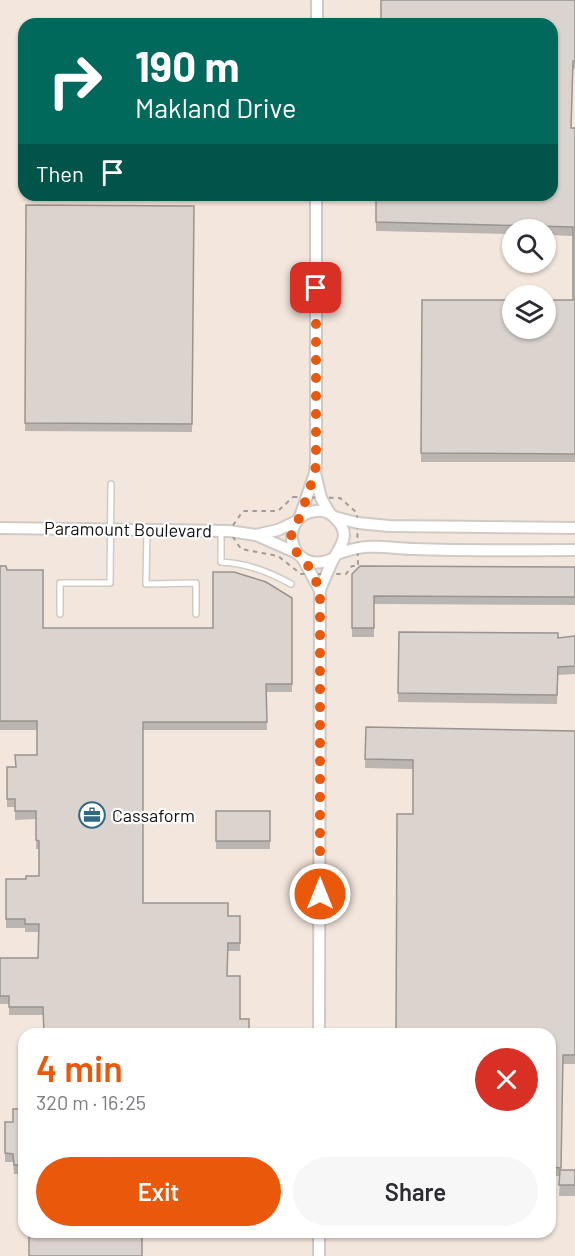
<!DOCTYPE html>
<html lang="en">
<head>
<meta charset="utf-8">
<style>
	body { margin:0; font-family:Barlow,sans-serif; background:#f7f7f7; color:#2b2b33; height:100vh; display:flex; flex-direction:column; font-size:22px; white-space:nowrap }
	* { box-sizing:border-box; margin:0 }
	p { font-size:20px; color:#7c7c81 }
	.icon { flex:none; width:33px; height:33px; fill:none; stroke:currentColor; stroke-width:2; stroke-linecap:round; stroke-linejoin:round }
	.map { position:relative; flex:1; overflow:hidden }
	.details { position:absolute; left:18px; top:1028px; width:538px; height:210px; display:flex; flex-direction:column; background:#fff; border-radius:18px; box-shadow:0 2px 4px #0004 }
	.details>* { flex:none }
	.guide { position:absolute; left:18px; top:18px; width:540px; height:183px; border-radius:18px; box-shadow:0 2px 4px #0004; background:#00695c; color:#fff; overflow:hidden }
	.tools { position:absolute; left:502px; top:219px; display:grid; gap:12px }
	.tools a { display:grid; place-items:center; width:54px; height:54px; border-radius:50%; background:#fff; box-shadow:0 2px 4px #0004; font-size:30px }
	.pin { position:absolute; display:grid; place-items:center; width:51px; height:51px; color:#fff; margin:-26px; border-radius:12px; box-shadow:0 3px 9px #0006 }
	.me { position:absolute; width:66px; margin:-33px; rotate:0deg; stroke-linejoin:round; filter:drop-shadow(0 0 4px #0008) }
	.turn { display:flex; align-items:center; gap:21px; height:126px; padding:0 18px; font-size:27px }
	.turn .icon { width:78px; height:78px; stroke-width:2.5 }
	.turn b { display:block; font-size:42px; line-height:51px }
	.then { display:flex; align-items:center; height:57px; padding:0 18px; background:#0003; gap:12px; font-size:22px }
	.round { display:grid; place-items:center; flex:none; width:63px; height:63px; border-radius:32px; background:#f7f7f7 }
	.summary { display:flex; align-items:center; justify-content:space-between; height:102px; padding:0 18px }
	h1 { font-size:36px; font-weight:600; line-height:45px; color:#ea580c }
	.action { display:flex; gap:12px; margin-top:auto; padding:12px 18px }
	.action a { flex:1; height:69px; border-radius:36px; background:#ea580c; color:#fff; font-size:24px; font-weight:600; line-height:69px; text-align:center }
	.action a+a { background:#f7f7f7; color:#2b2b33 }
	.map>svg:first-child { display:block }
	.built { fill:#f3e6dc; fill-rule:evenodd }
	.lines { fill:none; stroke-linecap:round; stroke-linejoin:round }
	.lane-casing { stroke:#d0cac5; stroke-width:8 }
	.street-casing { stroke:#d0cac5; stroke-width:14 }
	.path { stroke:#a19c98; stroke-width:2; stroke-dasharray:4.5 4.5; stroke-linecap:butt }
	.lane { stroke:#fff; stroke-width:5 }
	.street { stroke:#fff; stroke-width:10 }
	.wall { fill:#bbb5b1 }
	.building { fill:#dad3ce; stroke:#999490; stroke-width:1.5 }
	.route { stroke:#ea580c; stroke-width:10; stroke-dasharray:0 18 }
	.labels { text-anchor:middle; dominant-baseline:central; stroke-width:4.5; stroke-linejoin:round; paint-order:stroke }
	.street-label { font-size:18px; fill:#13110f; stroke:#fff }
	.poi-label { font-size:18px; fill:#13110f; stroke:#fff; text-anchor:start }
</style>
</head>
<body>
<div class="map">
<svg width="575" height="1256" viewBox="0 0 575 1256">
	<rect width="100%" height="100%" fill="#fbf4ef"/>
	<!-- built -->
	<path class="built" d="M0,0H575V1256H0ZM24,24H552V195H24ZM513,230H546V262H513ZM513,296H546V328H513ZM24,1034H550V1232H24Z"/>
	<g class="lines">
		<!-- lane casing -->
		<g class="lane-casing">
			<g id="lane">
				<path d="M147,530L146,584L196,583V614"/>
				<path d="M221,530V562C246,563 268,571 291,584"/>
				<path d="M60,614V583H110L111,484"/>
			</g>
		</g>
		<!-- street casing -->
		<g class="street-casing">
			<g id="street">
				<path d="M317,24V0"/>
				<path d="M315,473L321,498L330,514"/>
				<path d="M300,517L315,473L316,462V195"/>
				<path d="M334,517L358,523L389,526L575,528"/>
				<path d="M0,528L229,531L256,535L297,553"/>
				<path d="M256,535L278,530L297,521"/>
				<path d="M337,554C369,542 383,548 414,549C467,551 521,550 575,550"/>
				<path d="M303,559L320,590"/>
				<path d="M319,1034L320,590C324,580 328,570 333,560C340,546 352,535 336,519C331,513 324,510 316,511C275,515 290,580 334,558"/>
				<path d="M319,1256V1232"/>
			</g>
		</g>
		<!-- path -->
		<path class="path" d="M293,497L340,498L357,513L358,566H352L346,574H301L278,556L241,549L229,531L243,511H278Z"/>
		<!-- lane -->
		<use href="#lane" class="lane"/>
		<!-- street -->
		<use href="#street" class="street"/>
	</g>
	<!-- wall -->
	<g class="wall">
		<path d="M575,0V69H573L571,128H575V462H421L422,300H573V236L546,235V230H513V234L376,231V195Z"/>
		<path d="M26,205L194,206L192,432L25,431Z"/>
		<path d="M0,566L7,570L43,628H213L292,598V692H266L267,730H143V903L228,916H240V951H228L43,1015H9V1004H0V958H38L39,932H25V928H6V879H26L39,876V849H36V819L15,820V807H7V767H16L37,755V730H0Z"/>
		<path d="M575,567V605L374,604V637H352V574Z"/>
		<path d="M399,632L558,638L575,636V674L558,675L557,704L398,702Z"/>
		<path d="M366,727L575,731V1064H563L561,1170H575V1196H559L560,1176H550V1034L413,814V769L365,768Z"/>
		<rect x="216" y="811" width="54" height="38"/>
		<path d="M24,1109V1174H14L13,1162H5V1122H13Z"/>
	</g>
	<!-- building -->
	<g class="building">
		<path d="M381,0H575V61H573L571,128H575V454L421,453L422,300H513V328H546V300H573V227L376,222V195H552V24H381Z"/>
		<path d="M26,205L194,206L192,424L25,423Z"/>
		<path d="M0,566H6L7,570H43V628H213V572H234L266,582L292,598V684H266L267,722H143V903H228V916H240V943H228L227,976H240V1019H249V1034H44L43,1007H9V996H0V958H38L39,924H25V919H6V879H26V876H39V841L36,840V811H15V799H7V767H16L15,755H37V721H0Z"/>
		<path d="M360,566L575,567V597L374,596V628H352V574Z"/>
		<path d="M399,632L558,633V638L575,636V666L558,667L557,695L398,693Z"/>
		<path d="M366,727L575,731V1055H563L561,1168L550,1167V1034H396L397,814H413V760L365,759Z"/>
		<rect x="216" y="811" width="54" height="30"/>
		<path d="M13,1109H24V1165H14L13,1154L5,1153V1122H13Z"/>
		<path d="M560,1170H575V1185H559Z"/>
		<rect x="29" y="1232" width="113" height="24"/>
	</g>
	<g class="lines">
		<!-- route -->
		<path class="route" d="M316,288V462L315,473L300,517L293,528L291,537L297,553L310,568L320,590V894"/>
	</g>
	<!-- icons -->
	<defs>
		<g id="office-ring" transform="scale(1.35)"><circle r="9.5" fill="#fff" stroke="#316883" stroke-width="1.5"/><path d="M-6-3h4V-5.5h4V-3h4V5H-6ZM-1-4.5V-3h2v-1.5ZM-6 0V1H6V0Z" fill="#316883"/></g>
	</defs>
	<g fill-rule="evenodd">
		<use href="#office-ring" x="92" y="815"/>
	</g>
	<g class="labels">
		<!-- street labels -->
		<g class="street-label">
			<text transform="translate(128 529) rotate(1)">Paramount Boulevard</text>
		</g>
		<!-- poi labels -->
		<g class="poi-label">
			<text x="112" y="815">Cassaform</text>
		</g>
	</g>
</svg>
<div class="tools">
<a><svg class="icon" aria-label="search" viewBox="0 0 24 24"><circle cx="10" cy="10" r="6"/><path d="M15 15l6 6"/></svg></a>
<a><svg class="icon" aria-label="layers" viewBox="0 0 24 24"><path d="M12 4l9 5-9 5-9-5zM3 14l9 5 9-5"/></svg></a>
</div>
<div class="pin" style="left:316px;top:288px;background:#d93025"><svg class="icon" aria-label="arrive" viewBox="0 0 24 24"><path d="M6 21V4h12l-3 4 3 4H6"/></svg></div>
<svg class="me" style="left:320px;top:894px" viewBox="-20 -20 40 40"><circle r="17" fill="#ea580c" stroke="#fff" stroke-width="3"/><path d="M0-11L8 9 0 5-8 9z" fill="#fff"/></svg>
<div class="guide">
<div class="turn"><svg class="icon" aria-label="right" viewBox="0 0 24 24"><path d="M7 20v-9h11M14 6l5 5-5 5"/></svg><div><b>190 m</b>Makland Drive</div></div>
<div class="then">Then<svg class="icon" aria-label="arrive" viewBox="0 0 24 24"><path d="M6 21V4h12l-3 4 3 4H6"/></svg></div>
</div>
<section class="details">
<div class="summary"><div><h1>4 min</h1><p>320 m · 16:25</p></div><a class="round" style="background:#d93025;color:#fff"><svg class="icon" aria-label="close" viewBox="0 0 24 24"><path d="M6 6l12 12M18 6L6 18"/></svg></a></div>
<div class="action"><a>Exit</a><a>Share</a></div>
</section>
</div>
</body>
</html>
